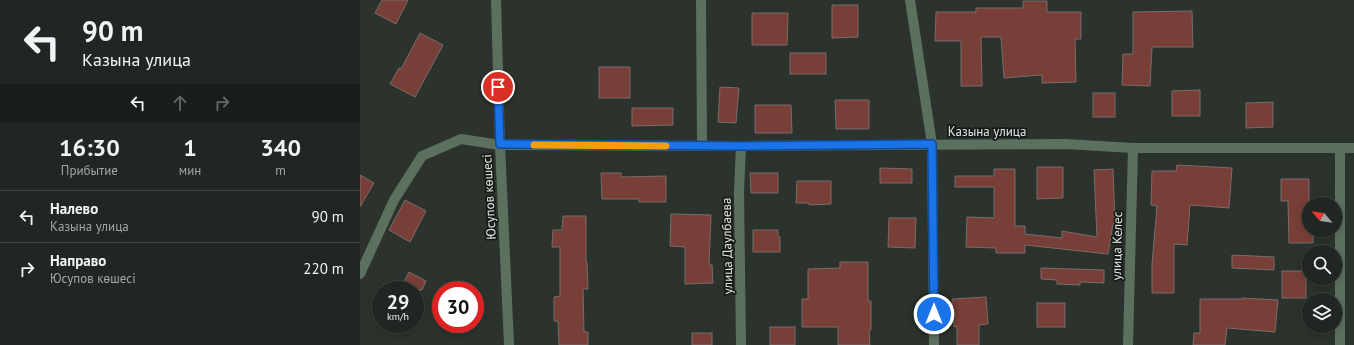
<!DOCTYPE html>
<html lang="ru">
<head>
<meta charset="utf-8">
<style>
	body { margin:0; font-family:"PT Sans",sans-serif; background:#2d322e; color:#f1f3f6; height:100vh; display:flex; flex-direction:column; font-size:15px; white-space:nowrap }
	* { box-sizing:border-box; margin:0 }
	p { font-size:13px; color:#a2a5a5 }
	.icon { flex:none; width:22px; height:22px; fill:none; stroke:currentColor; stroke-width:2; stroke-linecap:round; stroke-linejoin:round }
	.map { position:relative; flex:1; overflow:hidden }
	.sheet { display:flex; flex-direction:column; background:#202621; width:360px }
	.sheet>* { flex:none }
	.guide { background:#202621; color:#f1f3f6; overflow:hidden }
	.needle { width:26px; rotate:298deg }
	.buttons { position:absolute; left:942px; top:197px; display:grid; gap:8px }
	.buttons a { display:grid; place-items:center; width:40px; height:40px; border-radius:50%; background:#202621; box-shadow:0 2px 10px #0003,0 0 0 1px #3d433f; font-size:20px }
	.speed { position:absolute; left:12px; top:281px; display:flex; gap:8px; font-size:20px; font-weight:700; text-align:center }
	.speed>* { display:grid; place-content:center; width:52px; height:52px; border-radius:50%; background:#202621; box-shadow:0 2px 10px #0003,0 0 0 1px #3d433f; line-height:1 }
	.speed small { font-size:10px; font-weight:400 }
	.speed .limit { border:6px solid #d22; background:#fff; color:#111 }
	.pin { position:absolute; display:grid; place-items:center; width:34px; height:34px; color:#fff; margin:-17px; border:2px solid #fff; border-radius:50%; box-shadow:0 1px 4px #0007 }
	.me { position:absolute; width:44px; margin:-22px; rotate:0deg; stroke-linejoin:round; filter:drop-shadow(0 0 3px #0008) }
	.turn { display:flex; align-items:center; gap:14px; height:84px; padding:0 16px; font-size:18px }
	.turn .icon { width:52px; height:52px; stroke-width:2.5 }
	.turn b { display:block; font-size:28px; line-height:34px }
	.lanes { display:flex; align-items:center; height:38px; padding:0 16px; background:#0003; justify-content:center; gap:20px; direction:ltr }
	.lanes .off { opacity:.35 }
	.eta { display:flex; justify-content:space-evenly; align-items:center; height:68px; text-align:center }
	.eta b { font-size:24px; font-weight:700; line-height:28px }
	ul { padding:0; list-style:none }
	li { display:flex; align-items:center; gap:12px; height:52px; padding:0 16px; border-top:1px solid #3d433f }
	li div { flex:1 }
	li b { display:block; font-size:15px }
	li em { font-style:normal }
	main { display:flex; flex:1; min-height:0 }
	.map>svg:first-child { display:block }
	.building { fill:#773f38; stroke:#796c6a }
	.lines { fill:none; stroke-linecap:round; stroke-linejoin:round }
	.minor { stroke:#5c7060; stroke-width:10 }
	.tertiary { stroke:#5c7060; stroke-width:10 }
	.route-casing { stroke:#114b97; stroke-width:10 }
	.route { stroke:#1a73e8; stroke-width:7 }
	.slow { stroke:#f59e0b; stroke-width:7 }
	.labels { text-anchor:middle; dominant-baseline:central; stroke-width:3.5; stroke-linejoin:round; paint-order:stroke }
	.street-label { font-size:13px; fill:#e1e7e2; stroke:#161916 }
</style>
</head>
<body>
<main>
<section class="sheet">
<div class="guide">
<div class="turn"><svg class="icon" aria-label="left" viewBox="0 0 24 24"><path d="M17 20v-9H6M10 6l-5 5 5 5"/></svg><div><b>90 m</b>Казына улица</div></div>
<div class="lanes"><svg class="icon" aria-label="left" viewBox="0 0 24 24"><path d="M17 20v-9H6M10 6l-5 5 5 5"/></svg><svg class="icon off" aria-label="ahead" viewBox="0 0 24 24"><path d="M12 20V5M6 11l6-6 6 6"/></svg><svg class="icon off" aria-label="right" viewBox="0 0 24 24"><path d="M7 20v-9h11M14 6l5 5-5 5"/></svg></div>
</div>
<div class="eta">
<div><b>16:30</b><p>Прибытие</p></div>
<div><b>1</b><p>мин</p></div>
<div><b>340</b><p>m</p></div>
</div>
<ul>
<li><svg class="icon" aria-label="left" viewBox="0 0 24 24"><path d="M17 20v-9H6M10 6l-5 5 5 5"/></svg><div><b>Налево</b><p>Казына улица</p></div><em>90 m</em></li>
<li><svg class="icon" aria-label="right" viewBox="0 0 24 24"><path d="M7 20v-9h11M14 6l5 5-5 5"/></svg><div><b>Направо</b><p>Юсупов көшесі</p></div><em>220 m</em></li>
</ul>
</section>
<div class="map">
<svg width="994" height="345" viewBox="0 0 994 345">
	<rect width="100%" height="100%" fill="#2b332c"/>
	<!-- building -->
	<g class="building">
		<path d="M22,0H48L36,24L15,13Z"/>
		<path d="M663,1H687V12H721V39H715L716,82L682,83V75L644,78L641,37H621L622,86H601V41H575L576,12H616V8H663Z"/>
		<path d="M472,5H498V37L472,38Z"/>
		<path d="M832,11L833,47H792L790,86L762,85L763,54H773V12Z"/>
		<path d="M392,13H428L427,45H392Z"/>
		<path d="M60,33L83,45L55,97L30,84L39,68L41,69Z"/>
		<rect x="430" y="53" width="36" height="21"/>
		<rect x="239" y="67" width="31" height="31"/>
		<path d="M360,87L379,88L376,123L358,122Z"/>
		<path d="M840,90V116H812V91Z"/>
		<rect x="733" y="93" width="22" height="24"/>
		<path d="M475,100H509V129H476Z"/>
		<path d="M913,102V127L886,128V103Z"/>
		<path d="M395,105H431L432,133H395Z"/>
		<path d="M272,108H313V125L272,126Z"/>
		<path d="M817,165L872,168L869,208L830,205L827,245L814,244V293H792V264L797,206L791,205L792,171H816Z"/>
		<path d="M677,167H703V198L677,199Z"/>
		<path d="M520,168L552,169V183H520Z"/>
		<path d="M634,169H655V226H665V234L702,238V231L737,237L734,170L753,169L755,224H753L748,254L665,245V253H636V248L606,247L607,217L634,218V187H595V176H634Z"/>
		<path d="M241,173H261V177L306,176V202H279V199H242Z"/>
		<path d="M390,173H418V193H391Z"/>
		<path d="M0,175L14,183L0,207Z"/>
		<path d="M921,179H949V230H953V243H929L928,201H921Z"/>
		<path d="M437,181H471V204L449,205V203H436Z"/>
		<path d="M45,200L66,211L50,242L29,230Z"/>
		<path d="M311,214L351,215L349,265H352L353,283L325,284V247L310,246Z"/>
		<path d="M203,216H226V262H227L228,289H223L224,332H228V345H199L198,321H194V297L200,296V247H192L193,230H202Z"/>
		<path d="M529,218H556L555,248L528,247Z"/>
		<path d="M393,230H418V237H420V252H393Z"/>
		<path d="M872,255L914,257V270L872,268Z"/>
		<path d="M480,262H508V301H511V330H509L510,345H478V327H442V299H448V269L480,268Z"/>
		<path d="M681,268L744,270V283L720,282V285L697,284V280L681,279Z"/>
		<rect x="922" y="271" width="24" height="27"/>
		<path d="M49,272L66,281L62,290H40Z"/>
		<path d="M626,297L628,324L619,325V345H597V326L594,327L592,299Z"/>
		<path d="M882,298L918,300L915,332L867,328L865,345H833L834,333H840V299H882Z"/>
		<rect x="677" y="303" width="28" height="24"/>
		<rect x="410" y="327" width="25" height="18"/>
		<rect x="332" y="333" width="20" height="12"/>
	</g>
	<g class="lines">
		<!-- minor -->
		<g class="minor">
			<path d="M341,0L342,146"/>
			<path d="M550,0L572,144L574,345"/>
			<path d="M980,148V345"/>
			<path d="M0,274L34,200L62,156L101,139L140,145"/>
			<path d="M381,345L379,192L381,146"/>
			<path d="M768,345L773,148"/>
		</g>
		<!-- tertiary -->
		<g class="tertiary">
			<path d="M136,0L140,145L149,345"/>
			<path d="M140,145L381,146L706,144L773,148H994"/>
		</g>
	</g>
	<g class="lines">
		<!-- route casing -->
		<g class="route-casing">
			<path id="route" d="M138,87L140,144L380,146L572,144L574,314"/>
		</g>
		<!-- route -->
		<use href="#route" class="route"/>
		<!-- slow -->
		<path class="slow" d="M174,145L306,146"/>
	</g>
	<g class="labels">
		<!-- street labels -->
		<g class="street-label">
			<text x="627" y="131">Казына улица</text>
			<text transform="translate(129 197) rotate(-93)">Юсупов көшесі</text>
			<text transform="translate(367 246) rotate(-91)">улица Даулбаева</text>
			<text transform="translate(757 246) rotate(-89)">улица Келес</text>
		</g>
	</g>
</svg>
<div class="buttons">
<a><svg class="needle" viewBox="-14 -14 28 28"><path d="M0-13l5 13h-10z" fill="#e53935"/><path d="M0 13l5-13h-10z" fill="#a2a5a5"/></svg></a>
<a><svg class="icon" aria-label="search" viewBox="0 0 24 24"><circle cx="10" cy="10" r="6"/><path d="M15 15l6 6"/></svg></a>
<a><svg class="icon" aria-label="layers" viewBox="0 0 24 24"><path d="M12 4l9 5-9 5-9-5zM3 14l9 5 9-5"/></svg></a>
</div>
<div class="speed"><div>29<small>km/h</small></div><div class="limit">30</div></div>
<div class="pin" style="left:138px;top:87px;background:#d93025"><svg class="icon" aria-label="arrive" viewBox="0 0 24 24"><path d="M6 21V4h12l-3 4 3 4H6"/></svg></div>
<svg class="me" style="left:574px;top:314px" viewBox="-20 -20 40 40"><circle r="17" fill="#1a73e8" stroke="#fff" stroke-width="3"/><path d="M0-11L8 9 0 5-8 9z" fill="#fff"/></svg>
</div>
</main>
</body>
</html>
